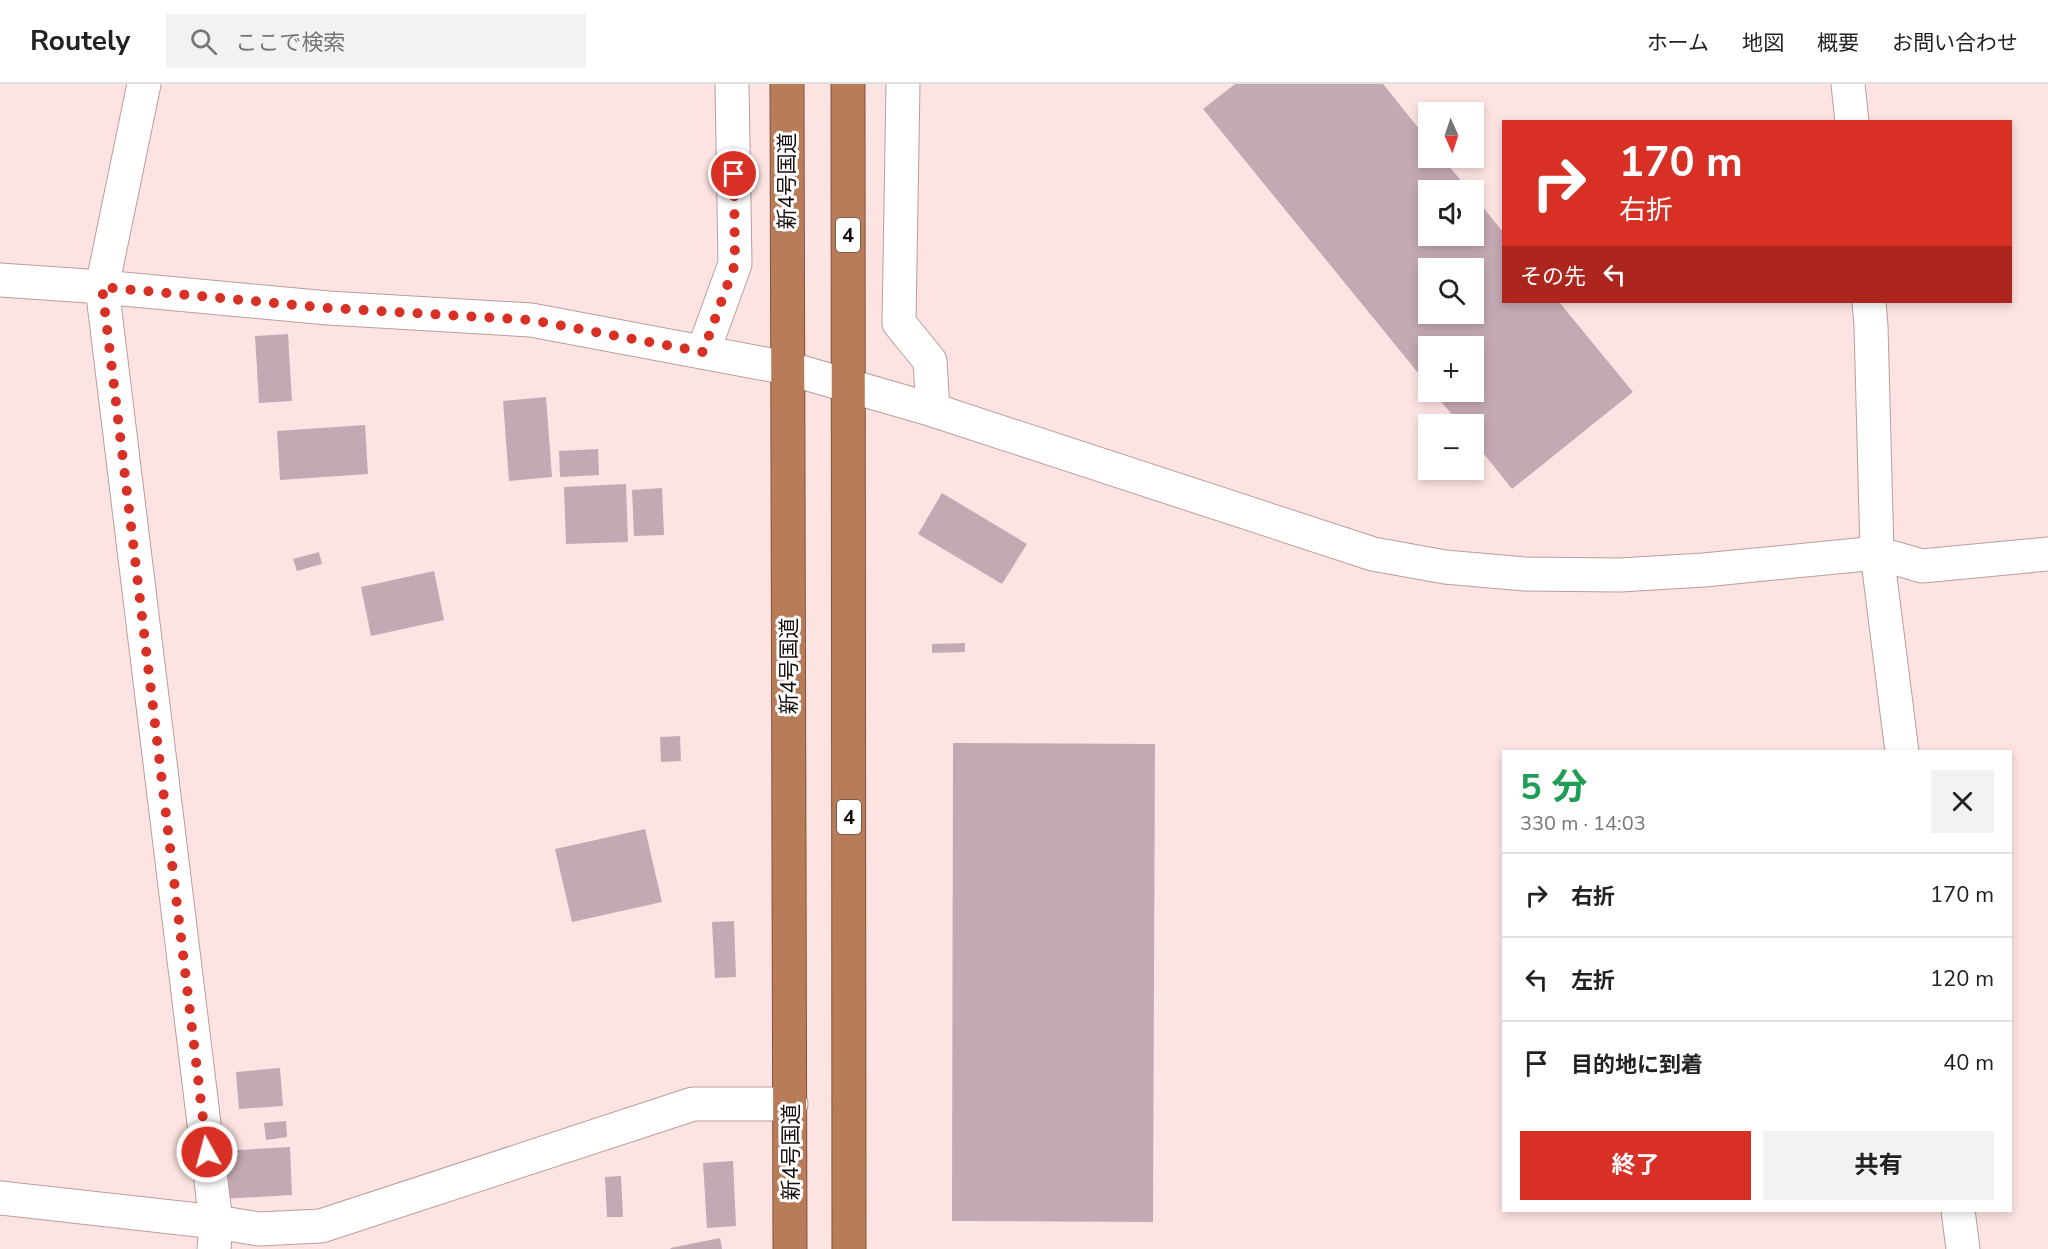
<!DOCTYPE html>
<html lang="ja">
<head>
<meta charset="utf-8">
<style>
	body { margin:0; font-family:"Nunito Sans","Noto Sans JP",sans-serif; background:#f2f2f2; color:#222; height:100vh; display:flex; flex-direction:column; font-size:22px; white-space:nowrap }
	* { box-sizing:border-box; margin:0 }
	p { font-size:20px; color:#767676 }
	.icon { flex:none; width:33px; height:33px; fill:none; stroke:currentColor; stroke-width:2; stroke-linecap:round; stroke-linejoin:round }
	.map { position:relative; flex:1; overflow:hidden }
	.drawer { position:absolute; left:1502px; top:666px; width:510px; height:462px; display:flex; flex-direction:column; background:#fff; border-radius:0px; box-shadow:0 3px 9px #0003 }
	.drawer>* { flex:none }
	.hud { position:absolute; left:1502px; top:36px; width:510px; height:183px; border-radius:0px; box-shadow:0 3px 9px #0003; background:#d93025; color:#fff; overflow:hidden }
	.needle { width:39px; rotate:177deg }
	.controls { position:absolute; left:1418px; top:18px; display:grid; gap:12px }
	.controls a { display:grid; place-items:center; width:66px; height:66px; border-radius:0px; background:#fff; box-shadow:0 3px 9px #0003; font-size:30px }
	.pin { position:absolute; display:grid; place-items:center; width:51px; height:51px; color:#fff; margin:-26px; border:3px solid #fff; border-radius:50%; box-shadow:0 2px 6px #0007 }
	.me { position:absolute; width:66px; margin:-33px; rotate:353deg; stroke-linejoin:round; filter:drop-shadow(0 0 4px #0008) }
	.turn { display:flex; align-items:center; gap:21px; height:126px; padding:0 18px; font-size:27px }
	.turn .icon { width:78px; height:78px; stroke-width:2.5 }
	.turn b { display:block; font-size:42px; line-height:51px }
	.then { display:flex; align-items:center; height:57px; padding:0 18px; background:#0003; gap:12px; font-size:22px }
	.round { display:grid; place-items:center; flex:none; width:63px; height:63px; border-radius:0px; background:#f2f2f2 }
	.head { display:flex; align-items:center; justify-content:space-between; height:102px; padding:0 18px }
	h1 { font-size:36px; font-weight:700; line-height:45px; color:#1e9e55 }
	.button { display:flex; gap:12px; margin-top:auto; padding:12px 18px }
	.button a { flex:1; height:69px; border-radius:0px; background:#d93025; color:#fff; font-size:24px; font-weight:700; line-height:69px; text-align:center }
	.button a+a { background:#f2f2f2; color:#222 }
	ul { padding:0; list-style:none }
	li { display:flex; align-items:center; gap:18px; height:84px; padding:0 18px; border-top:2px solid #e0e0e0 }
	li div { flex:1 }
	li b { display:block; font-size:22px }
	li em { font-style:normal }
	header { display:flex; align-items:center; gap:36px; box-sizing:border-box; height:84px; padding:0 30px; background:#fff; border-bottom:2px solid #e0e0e0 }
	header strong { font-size:28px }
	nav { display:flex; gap:33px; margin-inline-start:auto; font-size:21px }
	.search { width:420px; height:54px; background:#f2f2f2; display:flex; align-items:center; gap:15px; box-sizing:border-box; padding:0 21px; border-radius:0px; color:#767676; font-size:22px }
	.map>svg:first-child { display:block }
	.building { fill:#c4a9b4; fill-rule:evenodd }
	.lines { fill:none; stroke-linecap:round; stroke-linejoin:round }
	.minor-casing { stroke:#ba9d9c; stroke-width:35 }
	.highway-casing { stroke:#80543d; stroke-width:35 }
	.minor { stroke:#fff; stroke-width:33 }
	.highway { stroke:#b97c58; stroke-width:33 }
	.route { stroke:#d93025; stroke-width:10; stroke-dasharray:0 18 }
	.labels { text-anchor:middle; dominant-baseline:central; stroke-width:6; stroke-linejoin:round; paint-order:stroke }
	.shield { fill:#fff; stroke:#5b5454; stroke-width:1.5 }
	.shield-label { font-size:20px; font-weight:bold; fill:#150b0a }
	.street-label { font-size:21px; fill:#150b0a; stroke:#fff }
</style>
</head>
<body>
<header>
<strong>Routely</strong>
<div class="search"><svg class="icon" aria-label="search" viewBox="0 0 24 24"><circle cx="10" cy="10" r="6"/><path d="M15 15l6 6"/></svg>ここで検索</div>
<nav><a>ホーム</a><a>地図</a><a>概要</a><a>お問い合わせ</a></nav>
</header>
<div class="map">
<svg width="2048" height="1165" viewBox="0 0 2048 1165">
	<rect width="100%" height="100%" fill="#fde4e2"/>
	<!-- building -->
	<g class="building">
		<path d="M1235,0H1383L1428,56V74H1442L1469,106H1428V152H1473V111L1503,148V218H1559L1633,308L1512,405L1473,356V340H1460L1433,308H1473V262H1428V301L1203,25ZM1428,184H1473V230H1428Z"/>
		<path d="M288,250L292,317L259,319L255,252Z"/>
		<path d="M546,313L552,393L509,397L503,317Z"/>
		<path d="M365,341L368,390L280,396L277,347Z"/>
		<path d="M598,365L599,391L560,393L559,367Z"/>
		<path d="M626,400L628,458L566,460L564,403Z"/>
		<path d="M662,404L664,451L634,452L632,406Z"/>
		<path d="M942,409L1027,460L1002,500L918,450Z"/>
		<path d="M319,468L322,480L297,487L293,475Z"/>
		<path d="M434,487L444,536L371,552L361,503Z"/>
		<path d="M965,559V568L932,569V560Z"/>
		<path d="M680,652L681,677L661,678L660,653Z"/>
		<path d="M953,659L1155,660L1153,1138L952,1137Z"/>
		<path d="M645,745L662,818L572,838L555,765Z"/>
		<path d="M734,837L736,893L715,894L712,838Z"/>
		<path d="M280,984L283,1022L239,1025L236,988Z"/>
		<path d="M286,1037L287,1053L266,1056L264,1039Z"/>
		<path d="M290,1063L292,1111L222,1115L219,1067Z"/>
		<path d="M733,1077L736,1142L707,1144L703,1079Z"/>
		<path d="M621,1092L623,1133H607L605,1093Z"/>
		<path d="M720,1154L722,1165H671L670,1164Z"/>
	</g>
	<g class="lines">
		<!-- minor casing -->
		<g class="minor-casing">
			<g id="minor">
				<path d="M144,0L102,203L216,1138L214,1165"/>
				<path d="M903,0L899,239L930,277L933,326"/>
				<path d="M1848,0L1852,38"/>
				<path d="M0,196L102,203L328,224L531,236L787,284L933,326L1373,470L1445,483L1525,490L1620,491L1704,486L1877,469L1922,482L2048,470"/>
				<path d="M1869,218L1871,242L1877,469L1902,668"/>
				<path d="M703,268L735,180L732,0"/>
				<path d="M0,1114L216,1138L259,1145L321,1142L693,1020H791"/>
				<path d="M1958,1126L1963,1165"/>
			</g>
		</g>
		<!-- highway casing -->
		<g class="highway-casing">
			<g id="highway">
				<path d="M787,0L790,1165"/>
				<path d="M848,0L849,1165"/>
			</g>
		</g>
		<!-- minor -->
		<use href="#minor" class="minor"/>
		<!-- highway -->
		<use href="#highway" class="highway"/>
	</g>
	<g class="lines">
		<!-- route -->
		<path class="route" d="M207,1068L102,203L328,224L531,236L703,268L735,180L734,90"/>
	</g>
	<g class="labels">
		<!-- shield labels -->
		<g class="shield">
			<rect x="836" y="134" width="24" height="34" rx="4.5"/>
			<rect x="837" y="716" width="24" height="34" rx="4.5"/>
		</g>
		<g class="shield-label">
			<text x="848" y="151">4</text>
			<text x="849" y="733">4</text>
		</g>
		<!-- street labels -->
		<g class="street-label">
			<text transform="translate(787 97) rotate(-90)">新4号国道</text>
			<text transform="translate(789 582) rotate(-90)">新4号国道</text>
			<text transform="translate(791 1068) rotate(-90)">新4号国道</text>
		</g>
	</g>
</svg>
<div class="controls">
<a><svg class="needle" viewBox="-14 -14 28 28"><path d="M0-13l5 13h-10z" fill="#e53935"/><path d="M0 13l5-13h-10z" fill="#767676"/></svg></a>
<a><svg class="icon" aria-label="sound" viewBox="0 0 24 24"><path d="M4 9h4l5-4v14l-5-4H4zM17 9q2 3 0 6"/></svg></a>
<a><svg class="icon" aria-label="search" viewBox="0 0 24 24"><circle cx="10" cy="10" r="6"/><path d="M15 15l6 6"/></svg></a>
<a>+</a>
<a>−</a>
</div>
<div class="pin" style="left:734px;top:90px;background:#d93025"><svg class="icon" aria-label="arrive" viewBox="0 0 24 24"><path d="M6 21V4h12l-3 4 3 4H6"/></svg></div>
<svg class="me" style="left:207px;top:1068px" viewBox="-20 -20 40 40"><circle r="17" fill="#d93025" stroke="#fff" stroke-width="3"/><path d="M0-11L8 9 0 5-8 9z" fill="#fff"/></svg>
<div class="hud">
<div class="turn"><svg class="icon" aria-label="right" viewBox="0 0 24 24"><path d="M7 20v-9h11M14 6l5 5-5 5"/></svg><div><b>170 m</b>右折</div></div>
<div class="then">その先<svg class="icon" aria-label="left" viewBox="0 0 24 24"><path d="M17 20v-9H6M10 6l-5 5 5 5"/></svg></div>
</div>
<section class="drawer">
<div class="head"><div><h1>5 分</h1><p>330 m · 14:03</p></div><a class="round"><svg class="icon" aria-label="close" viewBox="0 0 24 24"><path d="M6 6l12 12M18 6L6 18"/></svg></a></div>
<ul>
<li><svg class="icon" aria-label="right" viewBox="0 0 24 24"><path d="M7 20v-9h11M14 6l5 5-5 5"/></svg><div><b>右折</b></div><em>170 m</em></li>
<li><svg class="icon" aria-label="left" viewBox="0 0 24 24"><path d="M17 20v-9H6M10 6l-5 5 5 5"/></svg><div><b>左折</b></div><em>120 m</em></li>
<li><svg class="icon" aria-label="arrive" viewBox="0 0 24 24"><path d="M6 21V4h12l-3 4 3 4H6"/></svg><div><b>目的地に到着</b></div><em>40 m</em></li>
</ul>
<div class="button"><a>終了</a><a>共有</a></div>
</section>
</div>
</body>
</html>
